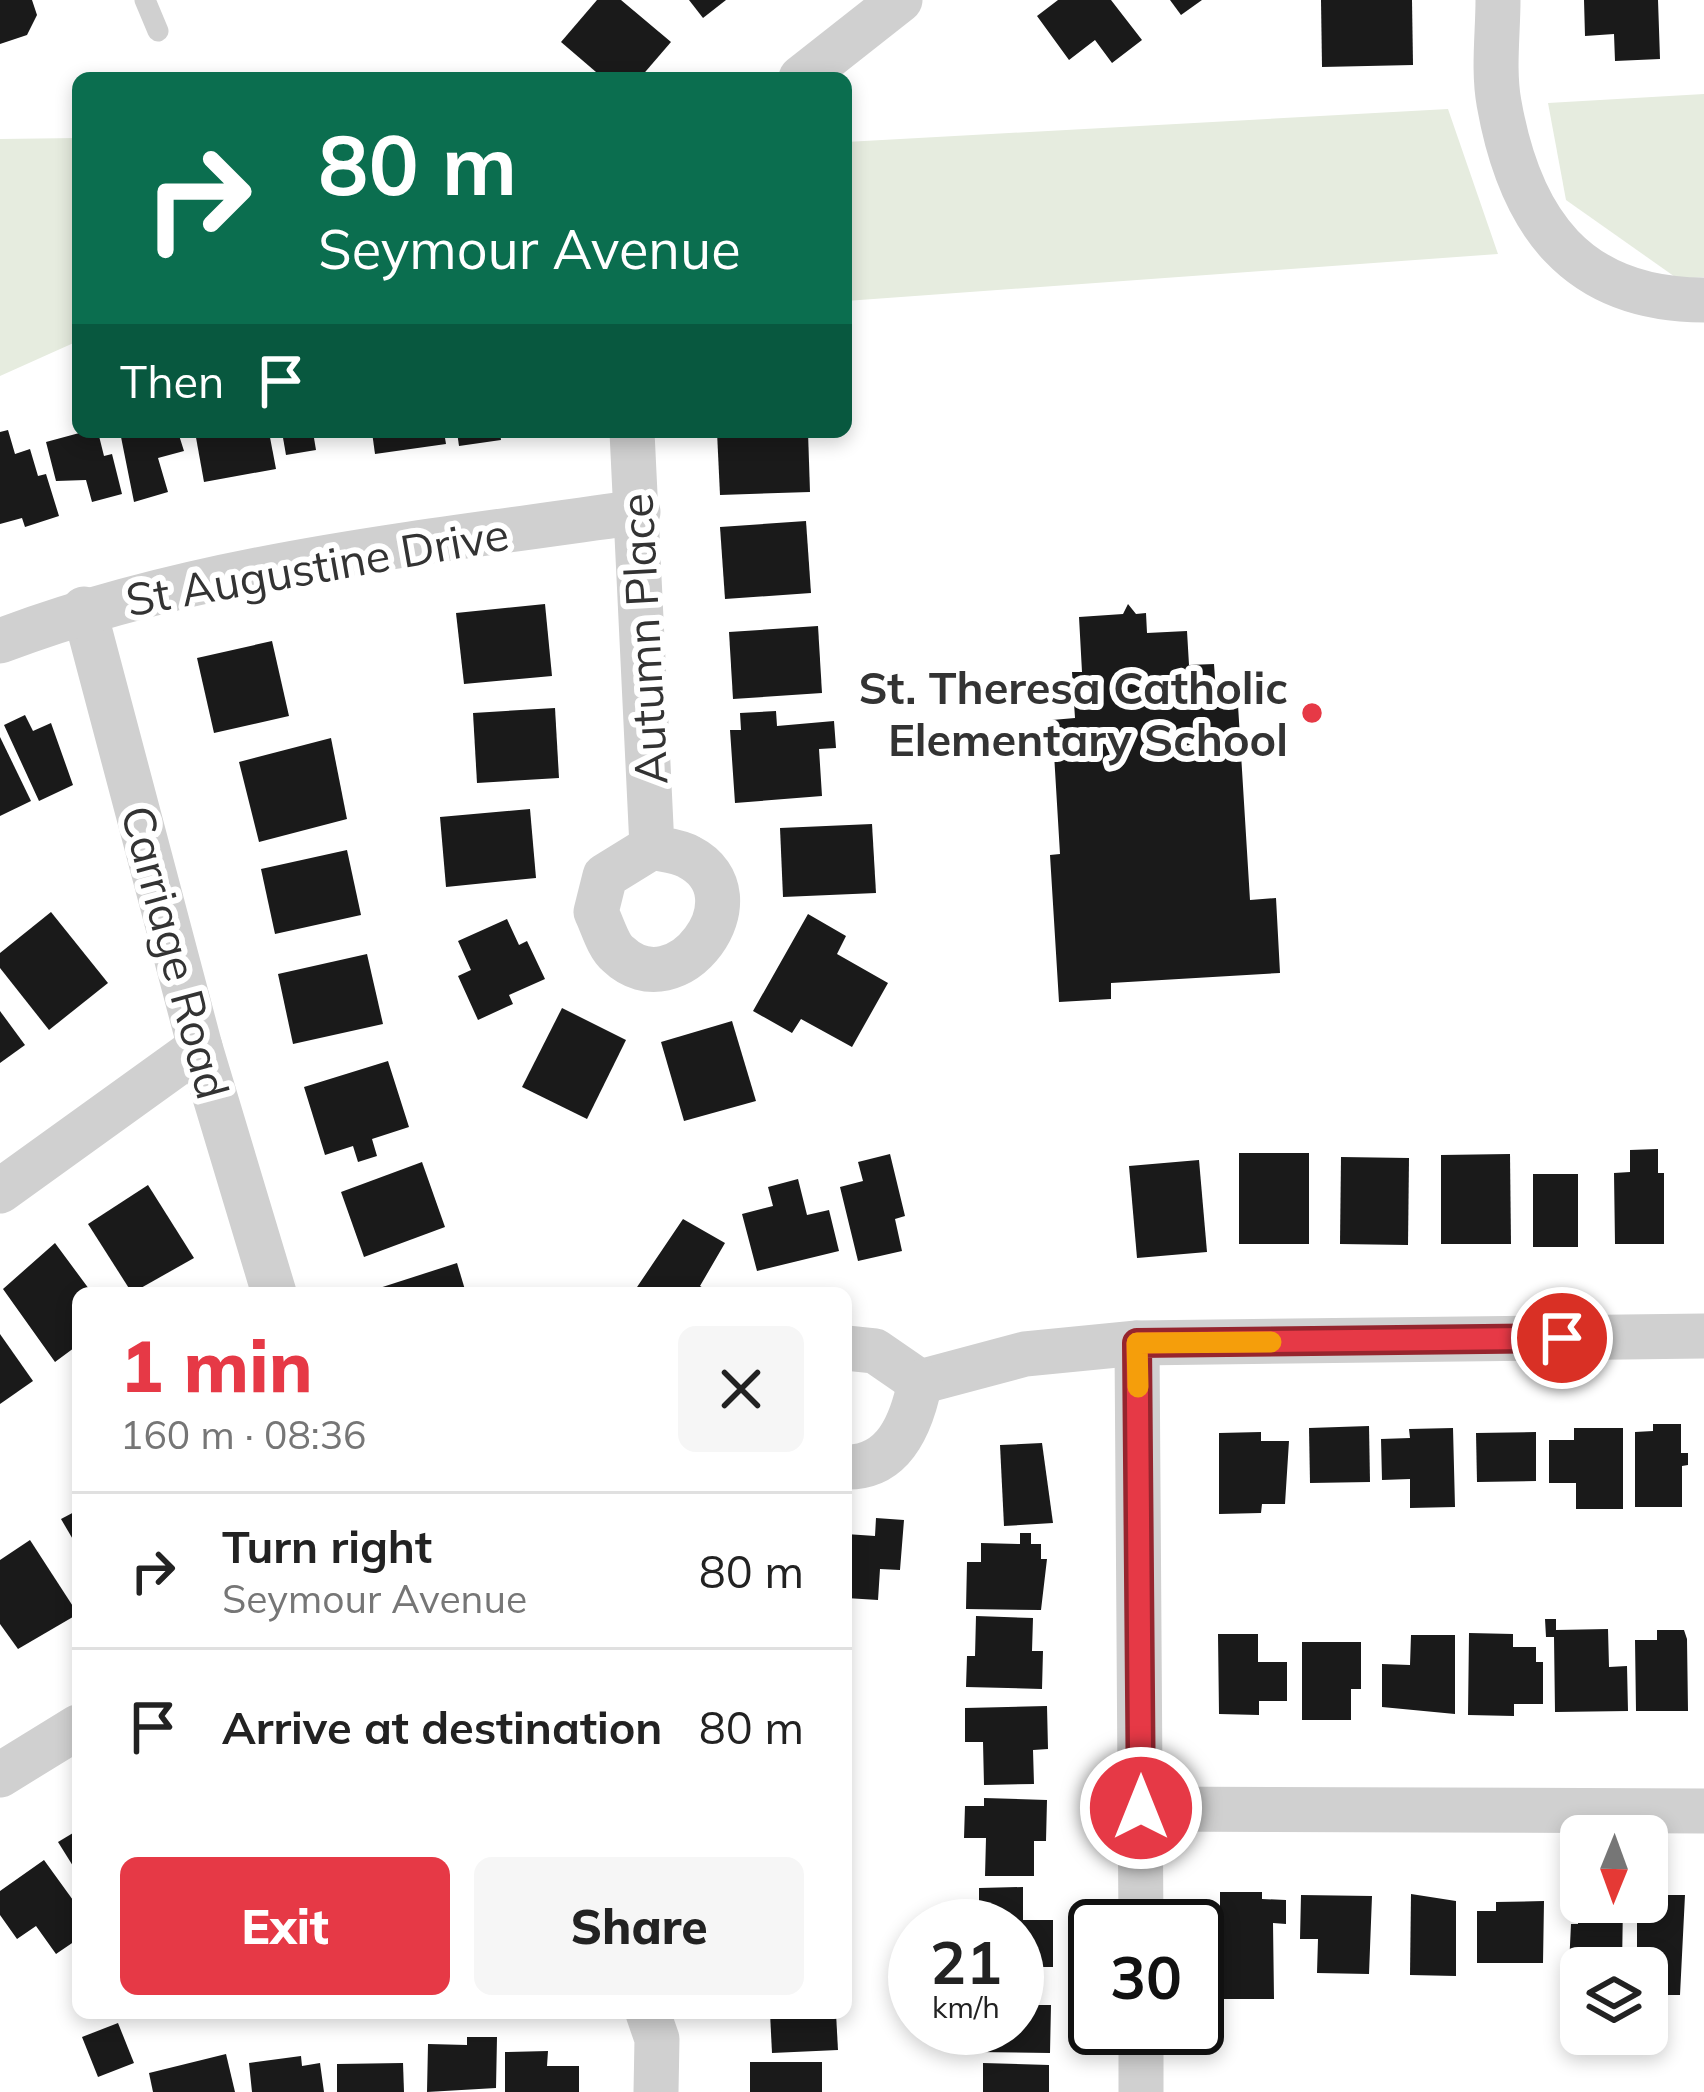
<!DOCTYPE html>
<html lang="en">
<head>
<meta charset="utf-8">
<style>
	body { margin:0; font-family:Mulish,sans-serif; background:#f6f6f6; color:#222; height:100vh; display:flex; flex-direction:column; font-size:45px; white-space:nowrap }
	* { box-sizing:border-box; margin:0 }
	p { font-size:39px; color:#767676 }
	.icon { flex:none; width:66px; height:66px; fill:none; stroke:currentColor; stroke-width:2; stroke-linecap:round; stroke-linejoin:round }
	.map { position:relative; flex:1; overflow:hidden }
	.sheet { position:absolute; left:72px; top:1287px; width:780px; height:732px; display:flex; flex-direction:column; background:#fff; border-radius:18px; box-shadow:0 6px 18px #0003 }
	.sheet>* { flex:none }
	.banner { position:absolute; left:72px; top:72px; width:780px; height:366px; border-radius:18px; box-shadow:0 6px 18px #0003; background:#0b6e4f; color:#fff; overflow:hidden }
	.needle { width:78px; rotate:181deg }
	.fabs { position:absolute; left:1560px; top:1815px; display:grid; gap:24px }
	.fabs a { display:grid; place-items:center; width:108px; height:108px; border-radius:18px; background:#fff; box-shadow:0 6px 18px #0003; font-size:60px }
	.speed { position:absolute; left:888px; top:1899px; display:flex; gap:24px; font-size:60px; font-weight:700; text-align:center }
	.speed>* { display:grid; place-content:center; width:156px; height:156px; border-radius:50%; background:#fff; box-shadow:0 6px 18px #0003; line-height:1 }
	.speed small { font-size:30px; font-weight:400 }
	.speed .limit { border:6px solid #111; border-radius:18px; background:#fff; color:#111 }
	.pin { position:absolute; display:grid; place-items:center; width:102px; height:102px; color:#fff; margin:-51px; border:6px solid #fff; border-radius:50%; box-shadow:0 3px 12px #0007 }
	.me { position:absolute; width:132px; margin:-66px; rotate:0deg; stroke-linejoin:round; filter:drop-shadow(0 0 9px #0008) }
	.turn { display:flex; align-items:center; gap:42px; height:252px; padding:0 48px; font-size:54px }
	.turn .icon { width:156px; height:156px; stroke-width:2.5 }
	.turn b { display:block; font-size:84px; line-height:102px }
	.then { display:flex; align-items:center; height:114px; padding:0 48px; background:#0003; gap:24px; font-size:45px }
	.round { display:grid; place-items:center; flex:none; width:126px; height:126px; border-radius:18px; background:#f6f6f6 }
	.headline { display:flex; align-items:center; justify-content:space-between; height:204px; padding:0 48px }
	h1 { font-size:72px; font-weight:800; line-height:90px; color:#e63946 }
	.button { display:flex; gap:24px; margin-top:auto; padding:24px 48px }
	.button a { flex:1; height:138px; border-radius:18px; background:#e63946; color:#fff; font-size:48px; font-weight:800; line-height:138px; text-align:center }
	.button a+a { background:#f6f6f6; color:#222 }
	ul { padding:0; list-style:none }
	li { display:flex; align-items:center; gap:36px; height:156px; padding:0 48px; border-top:3px solid #e0e0e0 }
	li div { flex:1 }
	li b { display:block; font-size:45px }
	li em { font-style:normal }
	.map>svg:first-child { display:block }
	.green { fill:#e6ecdf }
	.building { fill:#1a1a1a }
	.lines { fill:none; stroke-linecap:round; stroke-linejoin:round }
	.lane { stroke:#d0d0d0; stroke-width:21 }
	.street { stroke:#d0d0d0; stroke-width:45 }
	.route-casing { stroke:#96252e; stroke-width:30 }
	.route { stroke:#e63946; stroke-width:21 }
	.slow { stroke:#f59e0b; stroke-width:21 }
	.poi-dot { fill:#e63946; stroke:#fff; stroke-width:4.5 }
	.labels { text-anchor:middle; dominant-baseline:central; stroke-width:12; stroke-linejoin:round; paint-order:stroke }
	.street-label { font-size:45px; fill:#333; stroke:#fff }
	.poi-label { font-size:45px; font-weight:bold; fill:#333; stroke:#fff; text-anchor:end }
</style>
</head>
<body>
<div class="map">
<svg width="1704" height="2092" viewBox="0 0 1704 2092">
	<rect width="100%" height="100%" fill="#fff"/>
	<!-- green -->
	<g class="green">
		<path d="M1704,94V277L1678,279L1566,200L1548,103Z"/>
		<path d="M1448,109L1498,254L846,301V142Z"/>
		<path d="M78,138V341L0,376V139Z"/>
	</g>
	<!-- building -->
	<g class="building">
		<path d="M0,0H32L37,15L27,35L0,44Z"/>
		<path d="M597,0H621L671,42L640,78H603L561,42Z"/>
		<path d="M689,0H726L703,18Z"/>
		<path d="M1058,0H1111L1142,40L1112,63L1095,40L1069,60L1037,16Z"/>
		<path d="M1170,0H1202L1181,15Z"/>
		<path d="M1321,0H1412L1413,65L1322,67Z"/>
		<path d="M1584,0H1658L1660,59L1615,61L1614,34L1585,36Z"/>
		<path d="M8,430L15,454L30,449L38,476L46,474L59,516L25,527L22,518L0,524V432Z"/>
		<path d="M83,432H98L104,456L112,454L122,494L92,502L86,480L56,481L46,442Z"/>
		<path d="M120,432H178L184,451L158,458L168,492L134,502Z"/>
		<path d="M195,432H269L276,469L204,482Z"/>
		<path d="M282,432H313L316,450L286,455Z"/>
		<path d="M372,432H444L446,444L375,454Z"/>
		<path d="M457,432H500L501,440L459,446Z"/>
		<path d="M717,432H808L810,492L720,495Z"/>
		<path d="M806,521L811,593L725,599L720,527Z"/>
		<path d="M545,604L552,676L464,684L456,613Z"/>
		<path d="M1128,604L1136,614L1146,613L1147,633L1187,631L1189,665L1214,664L1217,707L1238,705L1250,900L1276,898L1280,973L1111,983V999L1059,1002L1050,855L1060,854L1052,720L1075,718L1072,672H1082L1079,617L1123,614Z"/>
		<path d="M818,626L822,693L733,699L729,632Z"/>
		<path d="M272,641L289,716L214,733L197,658Z"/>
		<path d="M555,708L559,778L477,783L473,713Z"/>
		<path d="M776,711L777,726L834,721L836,748L819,749L822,796L735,803L730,730H741L740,713Z"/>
		<path d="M25,715L33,731L51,723L73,785L39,801L4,725Z"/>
		<path d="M0,737L31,801L0,816Z"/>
		<path d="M331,738L347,819L259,842L239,762Z"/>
		<path d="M530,809L536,878L446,887L440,817Z"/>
		<path d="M872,824L876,893L783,897L780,828Z"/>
		<path d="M347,850L361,915L275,934L261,869Z"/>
		<path d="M51,912L108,983L49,1030L0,968V953Z"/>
		<path d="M808,914L846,936L837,954L888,983L852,1047L801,1019L792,1033L753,1011Z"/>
		<path d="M507,919L519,945L527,941L545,979L509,995L513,1004L478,1020L458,976L471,970L458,941Z"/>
		<path d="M367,954L383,1024L293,1044L278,974Z"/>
		<path d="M562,1008L626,1040L587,1119L522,1087Z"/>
		<path d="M0,1011L25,1045L0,1063Z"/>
		<path d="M732,1021L756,1101L684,1121L661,1042Z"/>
		<path d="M388,1061L409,1127L372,1139L377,1156L358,1162L353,1146L325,1155L304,1087Z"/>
		<path d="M1658,1149V1173H1664V1244H1615L1614,1173L1630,1172V1150Z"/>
		<rect x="1239" y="1153" width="70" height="91"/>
		<path d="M890,1154L905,1216L895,1219L902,1251L858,1261L840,1187L863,1181L858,1162Z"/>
		<path d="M1510,1154L1511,1244H1441V1155Z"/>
		<path d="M1341,1157L1409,1158L1408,1245L1340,1244Z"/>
		<path d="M1199,1160L1207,1252L1137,1258L1129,1166Z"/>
		<path d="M422,1162L445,1227L364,1257L341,1192Z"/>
		<rect x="1533" y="1174" width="45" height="73"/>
		<path d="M798,1179L807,1215L829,1210L839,1251L757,1271L742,1214L773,1206L768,1187Z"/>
		<path d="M148,1185L194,1258L132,1293L88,1224Z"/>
		<path d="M683,1219L725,1243L700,1286L712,1293H633Z"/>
		<path d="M55,1243L92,1293H78V1345L55,1362L3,1289Z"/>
		<path d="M457,1263L466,1293H367V1292Z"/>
		<path d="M0,1334L33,1381L0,1404Z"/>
		<path d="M1653,1424H1681V1453H1688V1465L1682,1466V1507H1635V1432L1653,1431Z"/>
		<path d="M1369,1426L1370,1482L1310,1483L1309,1428Z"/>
		<path d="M1453,1428L1455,1507L1410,1508V1479L1382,1480L1381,1439L1410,1438L1409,1429Z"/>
		<path d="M1574,1428H1623V1509H1576V1483H1549V1440H1574Z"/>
		<path d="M1261,1432V1441H1289L1285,1504H1262L1261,1513L1219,1514V1433Z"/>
		<path d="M1536,1432V1481L1477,1482L1476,1433Z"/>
		<path d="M1042,1443L1053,1523L1004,1526L1000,1445Z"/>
		<path d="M78,1510V1548L61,1519Z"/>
		<path d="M876,1518L904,1520L900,1570L880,1569L878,1600L846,1598V1534L875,1536Z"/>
		<path d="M1020,1533H1031V1544H1041V1559H1047L1041,1610L966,1609L967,1562H981V1543L1020,1544Z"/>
		<path d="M30,1540L78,1614L18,1649L0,1624V1560Z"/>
		<path d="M976,1616L1033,1618L1032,1651H1043L1042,1689L966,1687L967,1656H975Z"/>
		<path d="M1545,1619H1556V1630L1608,1629L1609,1667L1627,1666L1628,1711L1555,1712L1554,1637H1546Z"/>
		<path d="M1657,1630H1684L1687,1639L1688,1711H1636L1635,1640H1657Z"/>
		<path d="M1469,1633L1513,1634V1647H1536V1662H1543V1704H1514V1716L1468,1715Z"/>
		<path d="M1218,1634H1258V1662H1287V1701H1259V1715L1219,1714Z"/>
		<path d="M1411,1635H1455V1714L1382,1707V1664L1410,1665Z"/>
		<path d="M1302,1642H1361V1689H1351V1720H1302Z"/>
		<path d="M1047,1706L1048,1749L1033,1750L1034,1784L984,1785L983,1742H965V1708Z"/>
		<path d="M984,1798L1047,1800L1046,1841H1034V1876H985L986,1838H964L965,1806H984Z"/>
		<path d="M78,1830V1874L58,1842Z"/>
		<path d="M44,1860L78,1907V1939L56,1954L36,1926L17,1939L0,1915V1891Z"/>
		<path d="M1023,1887V1920H1053V1967H1017V1926H959V1916H979V1888Z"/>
		<path d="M1220,1892H1262V1899L1286,1900V1924L1273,1923L1274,1999H1220Z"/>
		<path d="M1411,1894L1456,1901V1976L1410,1975Z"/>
		<path d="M1301,1895L1372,1896L1369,1974L1317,1973L1318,1939H1300Z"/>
		<path d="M1647,1895H1685L1680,1995H1647V1968H1637V1902H1647Z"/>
		<path d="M1544,1901L1543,1963H1477V1911H1496V1902Z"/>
		<path d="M1579,1902H1623L1622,1967L1569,1966L1571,1924H1578Z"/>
		<path d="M1017,2005H1051L1050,2053L976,2052V2028H1017Z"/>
		<path d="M770,2013H836L838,2050L772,2053Z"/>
		<path d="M118,2023L134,2063L98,2077L82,2037Z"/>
		<path d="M467,2037H497L496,2088L427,2092L428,2044L467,2045Z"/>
		<path d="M548,2051L547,2066H579V2092H505V2052Z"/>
		<path d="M226,2054L235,2092H153L149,2073Z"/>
		<path d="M301,2056L302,2066L320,2063L324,2092H252L249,2063Z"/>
		<rect x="750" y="2062" width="72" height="30"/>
		<path d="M403,2063L404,2092H337V2064Z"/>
		<path d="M983,2063L1049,2065V2092H983Z"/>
	</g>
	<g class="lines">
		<!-- lane -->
		<path class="lane" d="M145,0L158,31"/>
		<!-- street -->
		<g class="street">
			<path d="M1498,0C1498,33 1493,70 1499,103C1520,222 1576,300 1704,300"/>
			<path d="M801,78L900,0"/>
			<path d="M632,432L652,847L605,876L596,912C602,924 608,946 618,954C677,1011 763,895 689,857C679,851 664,850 652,847"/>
			<path d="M84,609L200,1047L274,1293"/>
			<path d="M0,641C203,564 425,543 638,512"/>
			<path d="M0,1191L200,1047"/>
			<path d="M1137,1343L1141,1926"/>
			<path d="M846,1348L875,1351L920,1382"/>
			<path d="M920,1382L1025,1354L1137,1343L1704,1336"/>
			<path d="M846,1467C895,1468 912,1422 920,1382"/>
			<path d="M0,1775L78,1727"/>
			<path d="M1141,1809L1704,1811"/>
			<path d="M648,2013L657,2039L656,2092"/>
			<path d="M1141,2028V2092"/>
		</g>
	</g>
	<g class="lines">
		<!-- route casing -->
		<g class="route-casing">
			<path id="route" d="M1141,1808L1137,1343L1562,1338"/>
		</g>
		<!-- route -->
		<use href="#route" class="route"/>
		<!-- slow -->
		<path class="slow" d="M1138,1387L1137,1343L1271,1342"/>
	</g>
	<!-- markers -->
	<circle class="poi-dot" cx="1312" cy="713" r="12"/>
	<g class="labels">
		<!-- street labels -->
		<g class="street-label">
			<text transform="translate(317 566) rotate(-10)">St Augustine Drive</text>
			<text transform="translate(643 639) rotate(-93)">Autumn Place</text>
			<text transform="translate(176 952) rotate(75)">Carriage Road</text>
		</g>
		<!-- poi labels -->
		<g class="poi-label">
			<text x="1288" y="687">St. Theresa Catholic<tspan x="1288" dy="52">Elementary School</tspan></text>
		</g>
	</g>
</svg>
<div class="fabs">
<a><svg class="needle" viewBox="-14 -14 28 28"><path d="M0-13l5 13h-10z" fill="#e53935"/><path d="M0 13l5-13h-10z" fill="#767676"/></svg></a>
<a><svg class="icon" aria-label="layers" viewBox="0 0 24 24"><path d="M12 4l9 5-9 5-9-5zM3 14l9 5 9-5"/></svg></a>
</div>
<div class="speed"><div>21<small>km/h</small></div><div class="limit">30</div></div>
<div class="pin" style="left:1562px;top:1338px;background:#d93025"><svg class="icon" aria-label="arrive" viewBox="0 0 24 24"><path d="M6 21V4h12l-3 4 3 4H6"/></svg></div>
<svg class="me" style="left:1141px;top:1808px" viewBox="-20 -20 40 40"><circle r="17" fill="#e63946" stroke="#fff" stroke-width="3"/><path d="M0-11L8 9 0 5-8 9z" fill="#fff"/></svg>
<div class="banner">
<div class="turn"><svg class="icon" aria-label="right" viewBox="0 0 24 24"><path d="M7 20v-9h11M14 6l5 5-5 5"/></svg><div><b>80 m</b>Seymour Avenue</div></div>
<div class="then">Then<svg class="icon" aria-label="arrive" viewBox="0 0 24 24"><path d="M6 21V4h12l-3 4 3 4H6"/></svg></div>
</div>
<section class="sheet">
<div class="headline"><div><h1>1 min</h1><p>160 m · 08:36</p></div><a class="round"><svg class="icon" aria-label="close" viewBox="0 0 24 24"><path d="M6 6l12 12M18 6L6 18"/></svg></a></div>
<ul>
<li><svg class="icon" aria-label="right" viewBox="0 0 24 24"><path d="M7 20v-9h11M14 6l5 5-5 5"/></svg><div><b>Turn right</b><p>Seymour Avenue</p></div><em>80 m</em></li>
<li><svg class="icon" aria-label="arrive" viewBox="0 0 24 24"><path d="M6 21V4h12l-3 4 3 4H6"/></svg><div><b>Arrive at destination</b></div><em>80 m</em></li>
</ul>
<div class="button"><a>Exit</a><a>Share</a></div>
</section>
</div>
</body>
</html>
